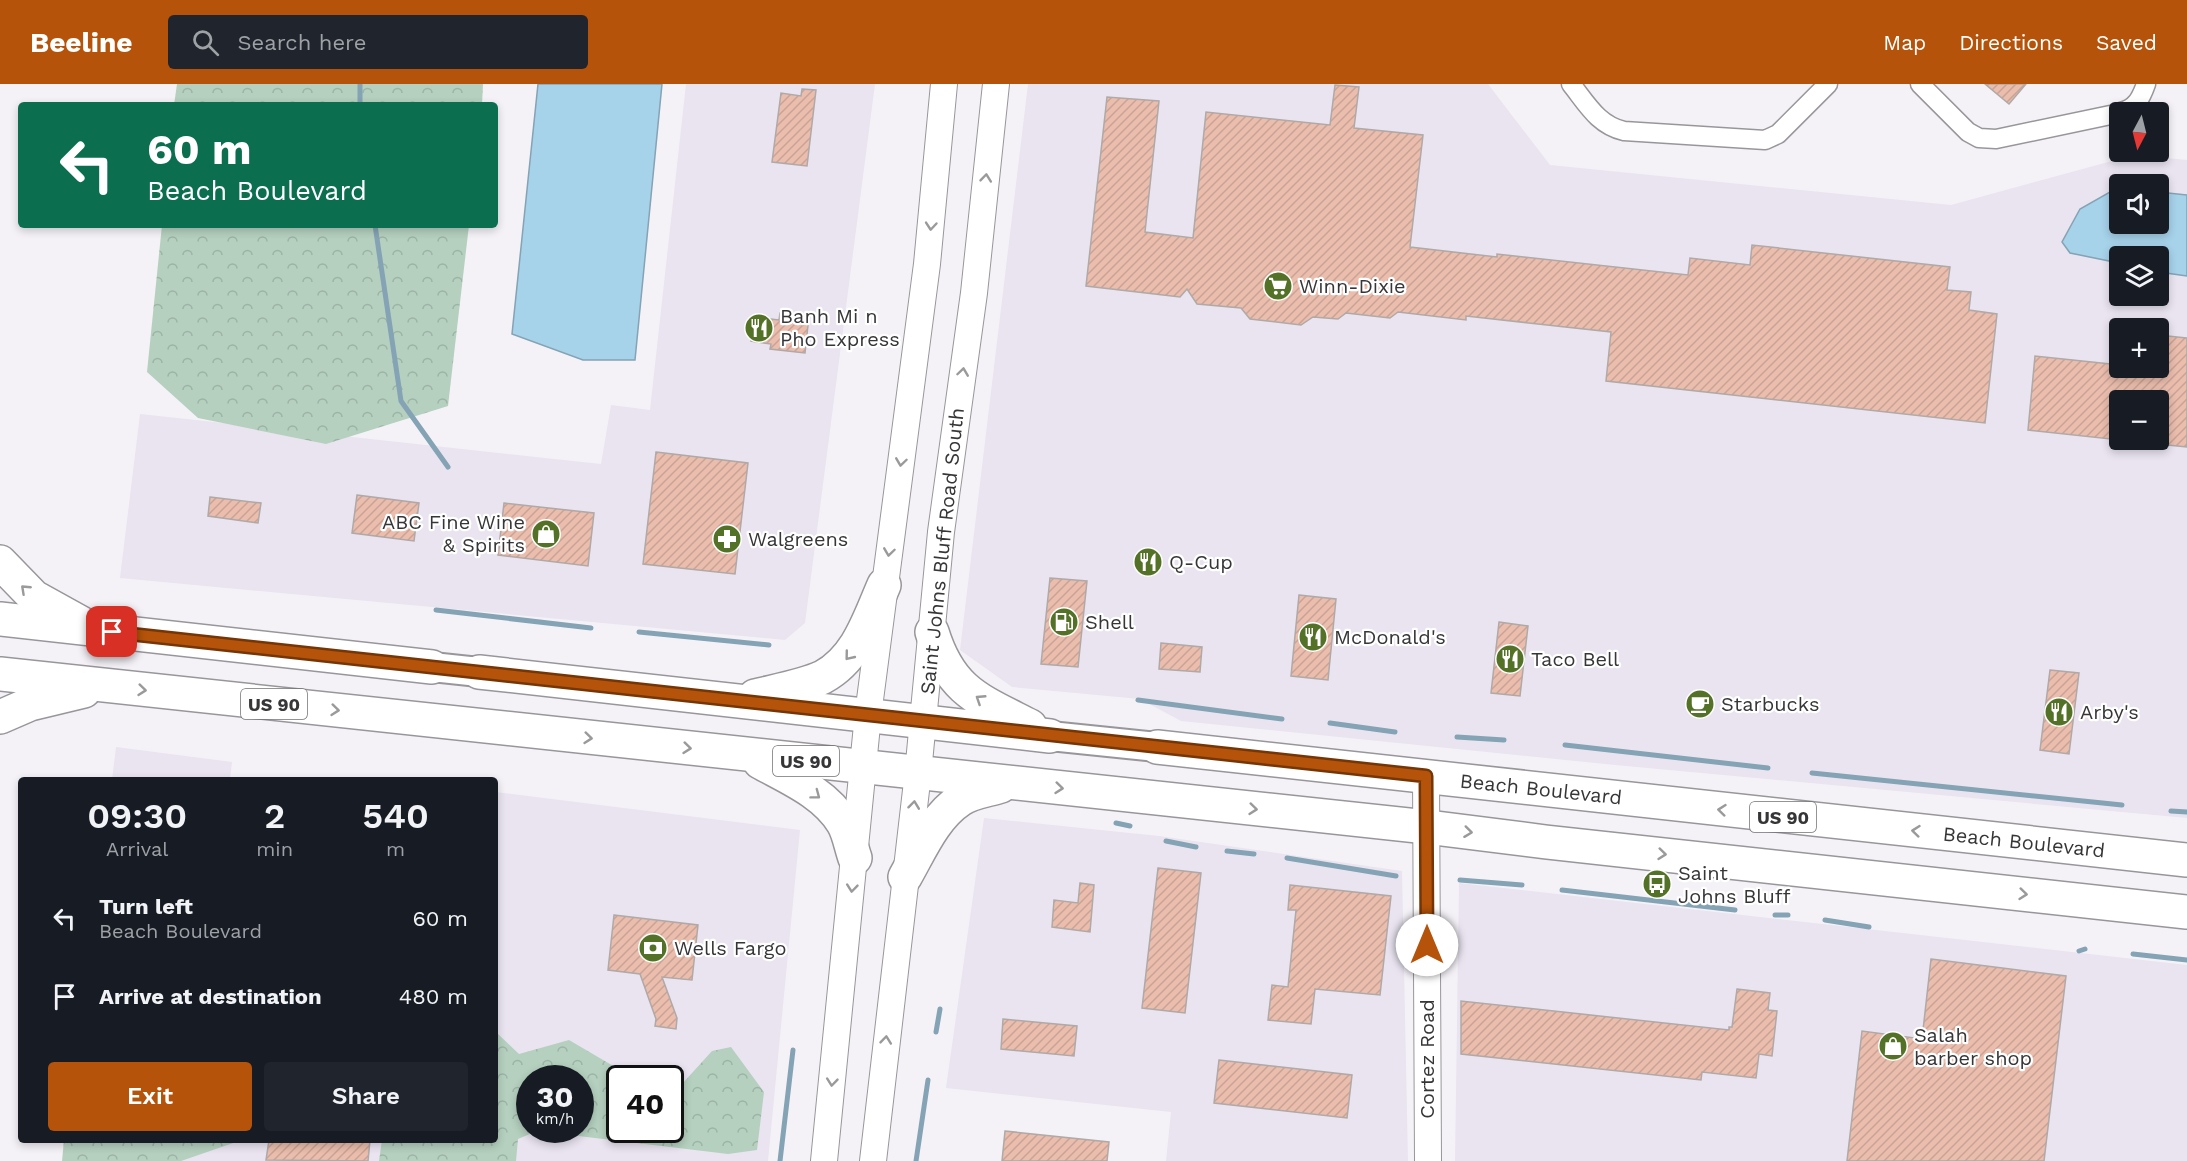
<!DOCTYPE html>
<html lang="en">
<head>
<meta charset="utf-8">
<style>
	body { margin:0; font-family:"Work Sans",sans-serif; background:#20242c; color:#f1f3f6; height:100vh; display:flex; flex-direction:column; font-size:22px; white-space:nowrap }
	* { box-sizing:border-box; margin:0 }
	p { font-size:20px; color:#9ea1a6 }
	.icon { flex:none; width:33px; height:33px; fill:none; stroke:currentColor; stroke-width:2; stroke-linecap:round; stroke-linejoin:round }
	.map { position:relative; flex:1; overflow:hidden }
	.details { position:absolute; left:18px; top:693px; width:480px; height:366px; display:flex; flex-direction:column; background:#171b24; border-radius:6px; box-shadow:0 3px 9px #0003 }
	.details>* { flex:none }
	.guide { position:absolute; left:18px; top:18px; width:480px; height:126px; border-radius:6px; box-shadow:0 3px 9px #0003; background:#0b6e4f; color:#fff; overflow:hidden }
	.needle { width:39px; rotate:187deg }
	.buttons { position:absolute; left:2109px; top:18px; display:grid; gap:12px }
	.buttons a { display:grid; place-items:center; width:60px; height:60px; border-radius:6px; background:#171b24; box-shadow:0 3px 9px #0003; font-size:30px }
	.speed { position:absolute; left:516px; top:981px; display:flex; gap:12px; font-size:30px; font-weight:700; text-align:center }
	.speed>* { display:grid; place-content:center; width:78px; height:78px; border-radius:50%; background:#171b24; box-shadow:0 3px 9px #0003; line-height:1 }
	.speed small { font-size:15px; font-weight:400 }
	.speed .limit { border:3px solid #111; border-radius:9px; background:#fff; color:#111 }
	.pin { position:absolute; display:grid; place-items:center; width:51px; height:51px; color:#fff; margin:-26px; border-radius:12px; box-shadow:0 3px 9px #0006 }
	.me { position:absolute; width:66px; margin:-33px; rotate:0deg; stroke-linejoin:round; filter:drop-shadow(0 0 4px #0008) }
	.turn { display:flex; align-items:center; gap:21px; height:126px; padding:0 30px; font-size:27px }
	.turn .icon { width:78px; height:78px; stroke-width:2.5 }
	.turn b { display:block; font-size:42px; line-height:51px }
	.eta { display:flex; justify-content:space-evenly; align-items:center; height:102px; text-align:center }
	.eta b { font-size:36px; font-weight:600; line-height:42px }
	.cta { display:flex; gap:12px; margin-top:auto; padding:12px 30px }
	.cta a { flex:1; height:69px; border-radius:6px; background:#b45309; color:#fff; font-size:24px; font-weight:600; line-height:69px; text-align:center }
	.cta a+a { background:#20242c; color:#f1f3f6 }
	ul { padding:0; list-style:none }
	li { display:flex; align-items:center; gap:18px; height:78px; padding:0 30px }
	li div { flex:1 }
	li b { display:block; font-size:22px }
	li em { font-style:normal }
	header { display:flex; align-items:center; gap:36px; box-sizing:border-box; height:84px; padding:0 30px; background:#b45309; color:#fff }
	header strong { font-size:28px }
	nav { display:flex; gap:33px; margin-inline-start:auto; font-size:21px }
	.search { width:420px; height:54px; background:#20242c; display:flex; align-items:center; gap:15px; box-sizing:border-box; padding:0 21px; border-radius:6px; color:#9ea1a6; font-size:22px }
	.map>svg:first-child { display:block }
	.built { fill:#e9e4f0; fill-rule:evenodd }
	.forest { fill:url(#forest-crowns); fill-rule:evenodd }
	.water { fill:#a6d2ea; stroke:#84a3b4; stroke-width:1.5 }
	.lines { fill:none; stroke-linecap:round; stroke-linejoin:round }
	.stream { stroke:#84a3b4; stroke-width:5 }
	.building { fill:url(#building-hatch); stroke:#afa9a7; stroke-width:1.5 }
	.street-casing { stroke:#98969a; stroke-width:21 }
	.secondary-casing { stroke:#98969a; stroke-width:28 }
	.primary-casing { stroke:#98969a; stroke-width:32 }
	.highway-casing { stroke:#98969a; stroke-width:36 }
	.street { stroke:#fff; stroke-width:18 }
	.secondary { stroke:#fff; stroke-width:26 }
	.primary { stroke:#fff; stroke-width:28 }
	.highway { stroke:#fff; stroke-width:33 }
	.oneway { stroke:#9a9a9b }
	.route-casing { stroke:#753606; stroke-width:15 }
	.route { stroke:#b45309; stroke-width:10 }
	.labels { text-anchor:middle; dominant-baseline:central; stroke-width:4.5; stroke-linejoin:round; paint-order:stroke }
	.shield { fill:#fff; stroke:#727273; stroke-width:1.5 }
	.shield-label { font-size:18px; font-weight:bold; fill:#363537 }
	.poi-label { font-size:20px; fill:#363537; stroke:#fff; text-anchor:start }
	.street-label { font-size:20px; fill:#363537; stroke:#fff }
</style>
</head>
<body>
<header>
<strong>Beeline</strong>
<div class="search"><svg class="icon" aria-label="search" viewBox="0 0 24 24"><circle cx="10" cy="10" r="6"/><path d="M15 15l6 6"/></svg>Search here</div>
<nav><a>Map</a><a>Directions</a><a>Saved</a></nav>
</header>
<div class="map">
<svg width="2187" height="1077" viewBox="0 0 2187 1077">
	<defs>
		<pattern id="forest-crowns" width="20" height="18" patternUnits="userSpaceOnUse" patternTransform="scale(1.5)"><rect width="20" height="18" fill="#b5d0bf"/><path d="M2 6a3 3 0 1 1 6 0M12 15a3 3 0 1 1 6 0" fill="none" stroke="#9cb3a5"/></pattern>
		<pattern id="building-hatch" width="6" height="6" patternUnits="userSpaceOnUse" patternTransform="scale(1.5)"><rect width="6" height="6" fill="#eabdad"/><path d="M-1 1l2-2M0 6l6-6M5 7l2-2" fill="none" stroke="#c9a395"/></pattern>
	</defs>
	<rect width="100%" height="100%" fill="#f4f2f7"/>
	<!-- built -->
	<g class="built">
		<path d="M686,0H875L805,539L785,556L120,494L140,330L601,380L611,321L650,326Z"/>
		<path d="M1028,0H1488L1550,81L1951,121L2134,71L2187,76V734L1615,681L1181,637L1140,615L1012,603L960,566ZM2120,100H2158V140H2120ZM2120,172H2158V212H2120ZM2120,244H2158V284H2120ZM2120,316H2158V356H2120Z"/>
		<path d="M116,663L232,678L230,696H112Z"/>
		<path d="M495,708L800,746L768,1077H89L90,1056H495ZM530,994H580V1046H530ZM620,994H670V1046H620Z"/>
		<path d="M984,734L1159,752L1402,787L1408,1077H1166L1171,1028L946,1004Z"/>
		<path d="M1459,799L2187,881V1077H1455Z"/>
	</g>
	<!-- forest -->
	<g class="forest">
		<path d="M177,0H483L482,21H174Z"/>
		<path d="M162,141H469L448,322L326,360L198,334L147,288Z"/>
		<path d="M495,947L519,970L569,956L632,993L644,994H620V1046H670L671,998L682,1000L712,967L731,963L764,1008L757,1066L728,1070L537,1047L518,1055L516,1077H379L382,1056H495ZM530,994H580V1046H530Z"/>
		<path d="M64,1056H242L181,1077H62Z"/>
	</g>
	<!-- water -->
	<g class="water">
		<path d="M538,0H662L635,276H583L512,250Z"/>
		<path d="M2117,104H2119L2120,140H2158L2159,108L2187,111V192L2159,188L2158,172H2120L2119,179L2070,169L2062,158L2080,125Z"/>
	</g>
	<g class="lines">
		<!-- stream -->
		<g class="stream">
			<path d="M360,0V21"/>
			<path d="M375,141L401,317L448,383"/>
			<path d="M436,526L591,544"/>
			<path d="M639,548L769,561"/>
			<path d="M1138,616L1282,635"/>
			<path d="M1330,639L1395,648"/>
			<path d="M1457,653L1504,656"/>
			<path d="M1565,661L1768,684"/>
			<path d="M1812,689L2122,721"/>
			<path d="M2171,727L2187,728"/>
			<path d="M1116,739L1130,742"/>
			<path d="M1166,757L1196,763"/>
			<path d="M1227,767L1254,770"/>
			<path d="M1287,774L1396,792"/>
			<path d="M1460,796L1522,801"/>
			<path d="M1562,806L1735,826"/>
			<path d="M1775,831H1788"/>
			<path d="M1825,836L1869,843"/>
			<path d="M2079,867L2085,865"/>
			<path d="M2133,870L2187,876"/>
			<path d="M936,948L940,925"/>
			<path d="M780,1077L793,966"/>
			<path d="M916,1077L928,996"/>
		</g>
	</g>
	<!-- building -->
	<g class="building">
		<path d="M1985,0H2026L2009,20Z"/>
		<path d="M1335,1L1359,3L1354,44L1423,51L1410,163L1497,173V170L1688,191L1690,174L1750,181L1752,161L1950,183L1947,206L1971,208L1969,226L1997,230L1985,339L1606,297L1611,248L1466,232V236L1398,228L1390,234L1346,229L1338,235L1313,233L1301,241L1250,235L1241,224L1197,220L1187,205L1180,213L1086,202L1107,13L1159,17L1145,148L1193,154L1206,28L1330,41Z"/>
		<path d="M802,5L816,6L807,82L772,78L781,9L801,12Z"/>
		<path d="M780,229L809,232L805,269L770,265L771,260L751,257L754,233L779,236Z"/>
		<path d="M2158,251L2187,254V363L2158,360V316H2120V356L2028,346L2035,272L2120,281V284H2158Z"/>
		<path d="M656,368L748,379L735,490L643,480Z"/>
		<path d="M357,411L419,419L414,457L352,449Z"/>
		<path d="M210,413L261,419L258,439L208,432Z"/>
		<path d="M504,419L594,429L588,482L498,471Z"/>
		<path d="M1050,494L1087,497L1078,583L1041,580Z"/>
		<path d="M1299,511L1336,515L1328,596L1291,592Z"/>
		<path d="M1499,538L1528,542L1520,612L1491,609Z"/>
		<path d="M1161,559L1202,563L1200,588L1159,585Z"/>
		<path d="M2050,586L2079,589L2069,670L2040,666Z"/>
		<path d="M1158,784L1201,789L1185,929L1142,924Z"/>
		<path d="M1080,799L1094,801L1090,848L1052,843L1054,816L1078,819Z"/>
		<path d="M1290,801L1391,812L1380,911L1315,905L1311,940L1268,936L1272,901L1288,903L1296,826H1288Z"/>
		<path d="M614,831L698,841L692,896L662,893L677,934L676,945L655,942L656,935L640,890L608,886Z"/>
		<path d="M1931,875L2066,892L2044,1077H1847L1862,947L1922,955Z"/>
		<path d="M1737,905L1770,909L1768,926L1777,927L1772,972L1759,970L1756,994L1702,988L1701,996L1461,970V917L1729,946V943H1732Z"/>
		<path d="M1003,935L1077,942L1074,972L1001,965Z"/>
		<path d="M1219,976L1352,991L1347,1034L1214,1019Z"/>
		<path d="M1005,1047L1109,1058L1107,1077H1002Z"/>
		<path d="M269,1056H370L368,1077L266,1076Z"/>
	</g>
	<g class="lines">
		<!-- street casing -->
		<g class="street-casing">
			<g id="street">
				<path d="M1571,0C1587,20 1598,41 1624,47L1765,56L1778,50L1828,0"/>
				<path d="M1920,0L1968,48L1979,54L1996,55L2120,29"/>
				<path d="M2120,28C2136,25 2141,14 2146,0"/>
			</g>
		</g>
		<!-- secondary casing -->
		<g class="secondary-casing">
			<g id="secondary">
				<path d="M1426,692L1428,1077"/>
				<path d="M824,1077L868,631L927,180L944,0"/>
				<path d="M873,1077L918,689L941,448L974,209L996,0"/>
			</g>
		</g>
		<!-- primary casing -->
		<g class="primary-casing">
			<g id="primary">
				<path d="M432,583L479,588"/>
				<path d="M1050,652L1157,663"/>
			</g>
		</g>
		<!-- highway casing -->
		<g class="highway-casing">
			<g id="highway">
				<path d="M0,478L34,513L81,539"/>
				<path d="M0,535L432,583"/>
				<path d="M932,548C950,607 979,616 1030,642"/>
				<path d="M479,588L1050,652"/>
				<path d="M0,590L1427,743L1546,758L2187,828"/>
				<path d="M755,612C775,607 804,602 823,593C858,574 869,535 884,501"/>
				<path d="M0,633L30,620L84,607"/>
				<path d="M1157,663L2187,776"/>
				<path d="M760,678C789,694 825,709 843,739C849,749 851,763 855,774"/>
				<path d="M905,793C920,767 934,733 960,716C971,708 989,706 1001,702"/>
			</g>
		</g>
		<!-- street -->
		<use href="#street" class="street"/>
		<!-- secondary -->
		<use href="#secondary" class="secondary"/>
		<!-- primary -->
		<use href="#primary" class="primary"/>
		<!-- highway -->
		<use href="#highway" class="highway"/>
	</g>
	<!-- one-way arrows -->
	<defs><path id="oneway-chevron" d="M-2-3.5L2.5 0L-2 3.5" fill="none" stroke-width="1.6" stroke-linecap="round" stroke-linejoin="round" transform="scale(1.5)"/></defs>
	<g class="oneway">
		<use href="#oneway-chevron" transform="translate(986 94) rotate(-84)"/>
		<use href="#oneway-chevron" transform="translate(931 142) rotate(95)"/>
		<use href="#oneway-chevron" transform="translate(963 288) rotate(-82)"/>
		<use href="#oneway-chevron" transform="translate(901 378) rotate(98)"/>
		<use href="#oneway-chevron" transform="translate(889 468) rotate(98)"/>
		<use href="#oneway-chevron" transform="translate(25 505) rotate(-137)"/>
		<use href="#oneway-chevron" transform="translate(849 572) rotate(129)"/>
		<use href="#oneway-chevron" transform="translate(142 606) rotate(6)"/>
		<use href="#oneway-chevron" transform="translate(980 615) rotate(-147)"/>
		<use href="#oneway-chevron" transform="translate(335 626) rotate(6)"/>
		<use href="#oneway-chevron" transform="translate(588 654) rotate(6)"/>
		<use href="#oneway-chevron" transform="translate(687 664) rotate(6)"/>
		<use href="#oneway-chevron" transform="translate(1059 704) rotate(6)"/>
		<use href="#oneway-chevron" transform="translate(816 711) rotate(37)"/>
		<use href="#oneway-chevron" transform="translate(914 721) rotate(-83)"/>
		<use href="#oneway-chevron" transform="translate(1253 725) rotate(6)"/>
		<use href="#oneway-chevron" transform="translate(1722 726) rotate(-174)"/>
		<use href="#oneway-chevron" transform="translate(1916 747) rotate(-174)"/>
		<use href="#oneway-chevron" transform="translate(1468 748) rotate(7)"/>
		<use href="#oneway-chevron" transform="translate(1662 770) rotate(6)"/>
		<use href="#oneway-chevron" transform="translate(852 804) rotate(96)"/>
		<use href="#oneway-chevron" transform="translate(2023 810) rotate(6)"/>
		<use href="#oneway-chevron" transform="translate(886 956) rotate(-84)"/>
		<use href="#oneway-chevron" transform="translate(832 998) rotate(96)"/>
	</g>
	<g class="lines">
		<!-- route casing -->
		<g class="route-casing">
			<path id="route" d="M112,548L1426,692L1427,861"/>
		</g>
		<!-- route -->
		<use href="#route" class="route"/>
	</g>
	<!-- icons -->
	<defs>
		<g id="supermarket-disc" transform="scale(1.5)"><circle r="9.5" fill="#547227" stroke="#fff"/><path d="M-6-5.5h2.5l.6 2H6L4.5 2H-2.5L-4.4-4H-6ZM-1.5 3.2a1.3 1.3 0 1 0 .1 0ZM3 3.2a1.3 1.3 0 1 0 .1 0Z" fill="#fff"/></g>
		<g id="restaurant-disc" transform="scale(1.5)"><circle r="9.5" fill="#547227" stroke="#fff"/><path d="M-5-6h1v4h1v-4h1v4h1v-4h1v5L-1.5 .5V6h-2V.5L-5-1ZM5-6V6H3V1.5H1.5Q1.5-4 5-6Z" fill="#fff"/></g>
		<g id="shop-disc" transform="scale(1.5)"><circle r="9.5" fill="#547227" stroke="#fff"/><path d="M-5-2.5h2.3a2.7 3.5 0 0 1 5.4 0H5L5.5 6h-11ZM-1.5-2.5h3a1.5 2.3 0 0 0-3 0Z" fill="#fff"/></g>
		<g id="pharmacy-disc" transform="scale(1.5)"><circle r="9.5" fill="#547227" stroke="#fff"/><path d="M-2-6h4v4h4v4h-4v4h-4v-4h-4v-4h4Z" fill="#fff"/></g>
		<g id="fuel-disc" transform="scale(1.5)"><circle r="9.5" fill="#547227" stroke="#fff"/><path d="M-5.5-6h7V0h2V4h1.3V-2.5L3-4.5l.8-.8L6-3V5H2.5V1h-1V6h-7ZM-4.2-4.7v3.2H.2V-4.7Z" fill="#fff"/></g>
		<g id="cafe-disc" transform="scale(1.5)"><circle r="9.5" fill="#547227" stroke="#fff"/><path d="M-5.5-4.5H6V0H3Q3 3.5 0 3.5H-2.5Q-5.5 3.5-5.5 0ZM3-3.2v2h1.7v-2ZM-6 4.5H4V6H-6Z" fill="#fff"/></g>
		<g id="bus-disc" transform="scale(1.5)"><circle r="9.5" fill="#547227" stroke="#fff"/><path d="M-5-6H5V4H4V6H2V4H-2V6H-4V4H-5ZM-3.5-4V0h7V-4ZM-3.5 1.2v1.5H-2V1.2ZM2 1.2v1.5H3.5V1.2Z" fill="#fff"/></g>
		<g id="bank-disc" transform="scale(1.5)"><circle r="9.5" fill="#547227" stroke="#fff"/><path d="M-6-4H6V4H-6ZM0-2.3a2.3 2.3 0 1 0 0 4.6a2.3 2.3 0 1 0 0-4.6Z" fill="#fff"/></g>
	</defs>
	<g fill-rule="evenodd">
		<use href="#supermarket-disc" x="1278" y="202"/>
		<use href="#restaurant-disc" x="759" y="244"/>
		<use href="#shop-disc" x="546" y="450"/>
		<use href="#pharmacy-disc" x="727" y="455"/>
		<use href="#restaurant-disc" x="1148" y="478"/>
		<use href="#fuel-disc" x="1064" y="538"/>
		<use href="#restaurant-disc" x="1313" y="553"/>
		<use href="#restaurant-disc" x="1510" y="575"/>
		<use href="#cafe-disc" x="1700" y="620"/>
		<use href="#restaurant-disc" x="2059" y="628"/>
		<use href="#bus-disc" x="1657" y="800"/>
		<use href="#bank-disc" x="653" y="864"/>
		<use href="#shop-disc" x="1893" y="962"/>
	</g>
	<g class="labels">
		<!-- shield labels -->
		<g class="shield">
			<rect x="241" y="605" width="66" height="30" rx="4.5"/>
			<rect x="773" y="662" width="66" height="30" rx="4.5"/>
			<rect x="1750" y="718" width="66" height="30" rx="4.5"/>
		</g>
		<g class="shield-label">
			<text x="274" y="620">US 90</text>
			<text x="806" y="677">US 90</text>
			<text x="1783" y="733">US 90</text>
		</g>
		<!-- poi labels -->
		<g class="poi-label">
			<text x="1299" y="202">Winn-Dixie</text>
			<text x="780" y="232">Banh Mi n<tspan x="780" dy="23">Pho Express</tspan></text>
			<text x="525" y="438" text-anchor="end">ABC Fine Wine<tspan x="525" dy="23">&amp; Spirits</tspan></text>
			<text x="748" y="455">Walgreens</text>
			<text x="1169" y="478">Q-Cup</text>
			<text x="1085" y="538">Shell</text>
			<text x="1334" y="553">McDonald's</text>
			<text x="1531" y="575">Taco Bell</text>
			<text x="1721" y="620">Starbucks</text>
			<text x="2080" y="628">Arby's</text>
			<text x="1678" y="789">Saint<tspan x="1678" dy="23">Johns Bluff</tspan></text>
			<text x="674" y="864">Wells Fargo</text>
			<text x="1914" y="951">Salah<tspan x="1914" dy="23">barber shop</tspan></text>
		</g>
		<!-- street labels -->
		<g class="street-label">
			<text transform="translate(942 467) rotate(-84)">Saint Johns Bluff Road South</text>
			<text transform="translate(1541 705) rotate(6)">Beach Boulevard</text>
			<text transform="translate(2024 758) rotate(6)">Beach Boulevard</text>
			<text transform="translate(1427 975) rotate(-90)">Cortez Road</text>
		</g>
	</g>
</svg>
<div class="buttons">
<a><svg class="needle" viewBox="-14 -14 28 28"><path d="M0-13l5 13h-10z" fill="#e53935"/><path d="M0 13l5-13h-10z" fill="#9ea1a6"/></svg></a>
<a><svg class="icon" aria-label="sound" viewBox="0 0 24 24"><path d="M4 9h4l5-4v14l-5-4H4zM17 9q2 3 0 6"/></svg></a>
<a><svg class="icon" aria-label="layers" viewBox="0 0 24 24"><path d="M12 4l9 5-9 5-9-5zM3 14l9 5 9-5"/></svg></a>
<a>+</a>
<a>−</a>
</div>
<div class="speed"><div>30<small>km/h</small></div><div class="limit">40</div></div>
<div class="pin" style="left:112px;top:548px;background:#d93025"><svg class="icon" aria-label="arrive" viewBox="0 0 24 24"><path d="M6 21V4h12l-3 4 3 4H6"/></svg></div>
<svg class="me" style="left:1427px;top:861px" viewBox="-20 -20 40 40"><circle r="19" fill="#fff"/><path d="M0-13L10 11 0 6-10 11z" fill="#b45309"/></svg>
<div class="guide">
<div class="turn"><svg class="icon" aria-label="left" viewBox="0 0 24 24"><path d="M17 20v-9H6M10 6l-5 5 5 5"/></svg><div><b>60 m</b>Beach Boulevard</div></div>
</div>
<section class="details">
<div class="eta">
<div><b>09:30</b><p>Arrival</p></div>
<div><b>2</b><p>min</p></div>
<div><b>540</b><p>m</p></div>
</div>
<ul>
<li><svg class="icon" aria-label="left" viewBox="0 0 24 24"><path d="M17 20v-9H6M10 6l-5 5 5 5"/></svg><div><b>Turn left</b><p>Beach Boulevard</p></div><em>60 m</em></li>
<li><svg class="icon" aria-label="arrive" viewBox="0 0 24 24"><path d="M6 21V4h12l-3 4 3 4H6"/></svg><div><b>Arrive at destination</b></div><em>480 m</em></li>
</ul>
<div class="cta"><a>Exit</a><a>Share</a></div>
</section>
</div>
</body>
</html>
